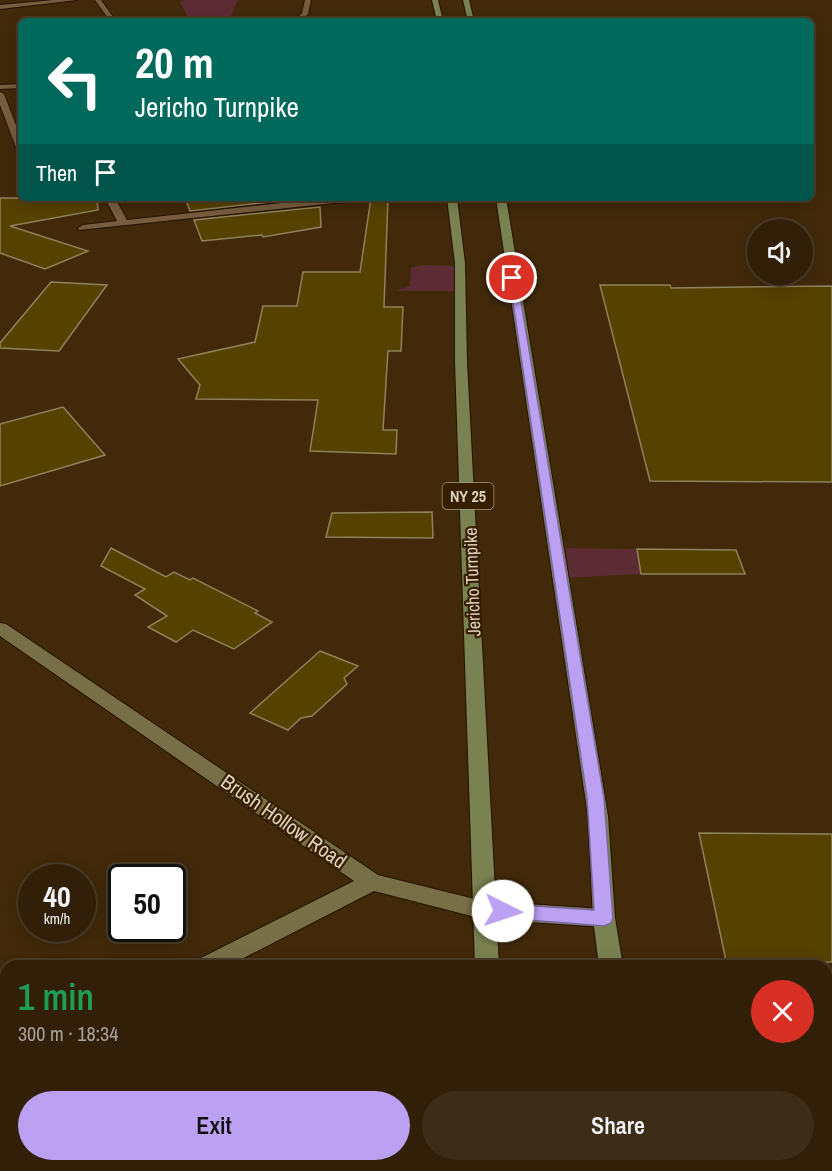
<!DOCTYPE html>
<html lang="en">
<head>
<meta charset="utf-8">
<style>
	body { margin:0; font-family:"Archivo Narrow",sans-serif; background:#3d2c16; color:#f1f3f6; height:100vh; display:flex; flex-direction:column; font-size:22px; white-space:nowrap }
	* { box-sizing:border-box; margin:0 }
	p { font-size:20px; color:#a8a29c }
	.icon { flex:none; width:33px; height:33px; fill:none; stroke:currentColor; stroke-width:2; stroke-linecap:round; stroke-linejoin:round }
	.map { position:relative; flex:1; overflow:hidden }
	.side { position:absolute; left:0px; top:960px; width:832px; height:212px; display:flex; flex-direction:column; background:#311f08; border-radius:18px 18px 0 0; box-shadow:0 3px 15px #0003,0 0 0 2px #4c3d29 }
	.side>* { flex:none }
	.banner { position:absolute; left:18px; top:18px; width:796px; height:183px; border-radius:9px; box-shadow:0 3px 15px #0003,0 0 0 2px #4c3d29; background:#00695c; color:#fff; overflow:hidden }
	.tools { position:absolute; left:747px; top:219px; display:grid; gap:12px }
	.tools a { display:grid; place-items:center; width:66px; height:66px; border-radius:50%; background:#311f08; box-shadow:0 3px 15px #0003,0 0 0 2px #4c3d29; font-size:30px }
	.speed { position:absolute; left:18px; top:864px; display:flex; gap:12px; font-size:30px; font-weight:700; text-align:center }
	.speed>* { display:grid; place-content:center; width:78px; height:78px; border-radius:50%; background:#311f08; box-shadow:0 3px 15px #0003,0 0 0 2px #4c3d29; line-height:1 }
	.speed small { font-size:15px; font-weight:400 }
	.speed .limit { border:3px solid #111; border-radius:9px; background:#fff; color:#111 }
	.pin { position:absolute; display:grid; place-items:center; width:51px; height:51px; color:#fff; margin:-26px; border:3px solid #fff; border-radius:50%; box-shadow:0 2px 6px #0007 }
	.me { position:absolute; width:66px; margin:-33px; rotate:94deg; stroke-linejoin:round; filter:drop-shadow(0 0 4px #0008) }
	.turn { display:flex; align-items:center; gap:21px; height:126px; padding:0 18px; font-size:27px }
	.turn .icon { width:78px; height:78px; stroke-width:2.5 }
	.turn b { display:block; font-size:42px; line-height:51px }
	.then { display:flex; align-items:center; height:57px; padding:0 18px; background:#0003; gap:12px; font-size:22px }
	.round { display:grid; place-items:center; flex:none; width:63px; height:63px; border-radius:32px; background:#3d2c16 }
	.headline { display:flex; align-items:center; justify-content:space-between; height:102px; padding:0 18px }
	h1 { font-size:36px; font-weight:600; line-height:45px; color:#1e9e55 }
	.cta { display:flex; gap:12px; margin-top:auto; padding:12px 18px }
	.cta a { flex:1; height:69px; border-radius:36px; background:#bca0f2; color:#111; font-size:24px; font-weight:600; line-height:69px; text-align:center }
	.cta a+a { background:#3d2c16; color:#f1f3f6 }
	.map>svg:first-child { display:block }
	.green { fill:#5c2c35 }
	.building { fill:#554100; stroke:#90815c; stroke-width:1.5 }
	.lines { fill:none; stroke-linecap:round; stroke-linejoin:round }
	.minor-casing { stroke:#241200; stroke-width:2 }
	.secondary-casing { stroke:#241200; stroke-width:2 }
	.primary-casing { stroke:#241200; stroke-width:2 }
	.minor { fill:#775c3e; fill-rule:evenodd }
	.secondary { fill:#796f47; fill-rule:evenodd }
	.primary { fill:#7b8251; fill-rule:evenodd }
	.route { fill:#bca0f2; stroke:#7a689d; stroke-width:1.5 }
	.labels { text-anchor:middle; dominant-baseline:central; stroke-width:4.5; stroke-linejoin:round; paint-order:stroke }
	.shield { fill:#361f01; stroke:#ac9a86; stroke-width:1.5 }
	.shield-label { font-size:16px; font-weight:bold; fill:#decfbf }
	.street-label { font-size:18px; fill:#decfbf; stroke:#361f01 }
	.near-street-label { font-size:21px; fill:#decfbf; stroke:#361f01 }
</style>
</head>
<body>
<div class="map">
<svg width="832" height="1171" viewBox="0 0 832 1171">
	<rect width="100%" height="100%" fill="#41290a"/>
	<!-- green -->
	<g class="green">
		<path d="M184,0H238L230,18L191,21L189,18L131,21L188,17L180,2Z"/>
		<path d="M423,265L460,266L461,291H396L410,286L411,268Z"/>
		<path d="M555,548L637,549L641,574L561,578Z"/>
	</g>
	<!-- building -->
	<g class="building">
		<path d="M0,198H97L98,210L10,226L88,251L45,269L0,253Z"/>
		<path d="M185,198H306L190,211Z"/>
		<path d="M371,198H388L384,307H403L401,351H388L383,430H397L396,454L310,451L318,400L196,399L200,385L178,359L255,342L263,306H297L303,272H360Z"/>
		<path d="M320,207L321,227L263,237L262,235L202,241L194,220Z"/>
		<path d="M51,282L107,285L59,351L0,348V343Z"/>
		<path d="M600,285H670L671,288L832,286V482L650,481Z"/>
		<path d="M63,407L105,455L0,486V424Z"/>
		<path d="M432,512L433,538L326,537L332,513Z"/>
		<path d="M111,548L166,577L174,572L190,580L193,578L258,611L255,613L272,622L234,649L193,630L176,642L148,627L167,616L135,595L145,589L101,566Z"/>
		<path d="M637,549L736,550L745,574H641Z"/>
		<path d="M320,651L358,666L344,678L347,684L312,716L301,718L288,730L250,713Z"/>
		<path d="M699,833L832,834V962L726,961Z"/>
	</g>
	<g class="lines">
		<!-- minor casing -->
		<g class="minor-casing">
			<g id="minor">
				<path d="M54,0H77L0,9V5Z"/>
				<path d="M95,0H101L116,21H110Z"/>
				<path d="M305,0H311L308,14L301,21H294L302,13Z"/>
				<path d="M21,84V88L0,89V85Z"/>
				<path d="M0,92L4,94L21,138V153L17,150L0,105Z"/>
				<path d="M105,198H115L127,220L327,198H358L353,201L79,230L78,228L83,225L117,221Z"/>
			</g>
		</g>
		<!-- secondary casing -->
		<g class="secondary-casing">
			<g id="secondary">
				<path d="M0,623L6,624L378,875L483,901L604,909L612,912L615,918L612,924L604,927L483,919L374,891L228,966H195L199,959L354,881L0,636Z"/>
				<path d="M6,1057V1080L0,1082V1059Z"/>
			</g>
		</g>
		<!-- primary casing -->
		<g class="primary-casing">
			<g id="primary">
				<path d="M432,0H438L443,21H437Z"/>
				<path d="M463,0H469L474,21H468Z"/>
				<path d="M447,198H457L465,263L467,362L499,966H475L455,362V263Z"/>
				<path d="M496,198H506L608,816L615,918L623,966H599L593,918L588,816Z"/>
				<path d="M488,1166H514L515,1171H489Z"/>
				<path d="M634,1166H660L661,1171H635Z"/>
			</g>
		</g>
		<!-- minor -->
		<use href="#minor" class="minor"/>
		<!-- secondary -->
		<use href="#secondary" class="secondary"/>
		<!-- primary -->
		<use href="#primary" class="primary"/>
	</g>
	<!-- route -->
	<path class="route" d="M509,276L517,278L604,798L613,918L611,923L604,926L503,918L497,916L494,911L497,906L503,904L594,910L587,798Z"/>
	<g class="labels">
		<!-- shield labels -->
		<rect class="shield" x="442.5" y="483" width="51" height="26" rx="4.5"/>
		<g class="shield-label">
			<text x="468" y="496">NY 25</text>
		</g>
		<!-- street labels -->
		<g class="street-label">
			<text transform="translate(472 582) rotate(-92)">Jericho Turnpike</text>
		</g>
		<!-- near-street labels -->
		<g class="near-street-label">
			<text transform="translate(284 821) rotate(35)">Brush Hollow Road</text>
		</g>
	</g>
</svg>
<div class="tools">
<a><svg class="icon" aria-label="sound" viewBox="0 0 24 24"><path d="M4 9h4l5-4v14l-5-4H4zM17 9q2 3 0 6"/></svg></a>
</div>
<div class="speed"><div>40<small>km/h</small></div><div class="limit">50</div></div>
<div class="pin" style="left:512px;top:278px;background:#d93025"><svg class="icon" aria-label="arrive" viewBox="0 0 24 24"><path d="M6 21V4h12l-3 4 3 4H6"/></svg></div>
<svg class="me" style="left:503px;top:911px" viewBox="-20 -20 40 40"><circle r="19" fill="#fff"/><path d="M0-13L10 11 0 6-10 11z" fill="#bca0f2"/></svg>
<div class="banner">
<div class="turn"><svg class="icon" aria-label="left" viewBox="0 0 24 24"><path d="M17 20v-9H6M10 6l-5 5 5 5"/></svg><div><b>20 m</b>Jericho Turnpike</div></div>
<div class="then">Then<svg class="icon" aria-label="arrive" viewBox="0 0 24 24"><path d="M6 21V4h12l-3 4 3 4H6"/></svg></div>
</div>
<section class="side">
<div class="headline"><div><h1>1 min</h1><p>300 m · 18:34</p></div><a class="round" style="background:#d93025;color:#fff"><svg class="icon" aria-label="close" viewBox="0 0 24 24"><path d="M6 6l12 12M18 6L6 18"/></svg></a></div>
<div class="cta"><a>Exit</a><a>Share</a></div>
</section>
</div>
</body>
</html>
